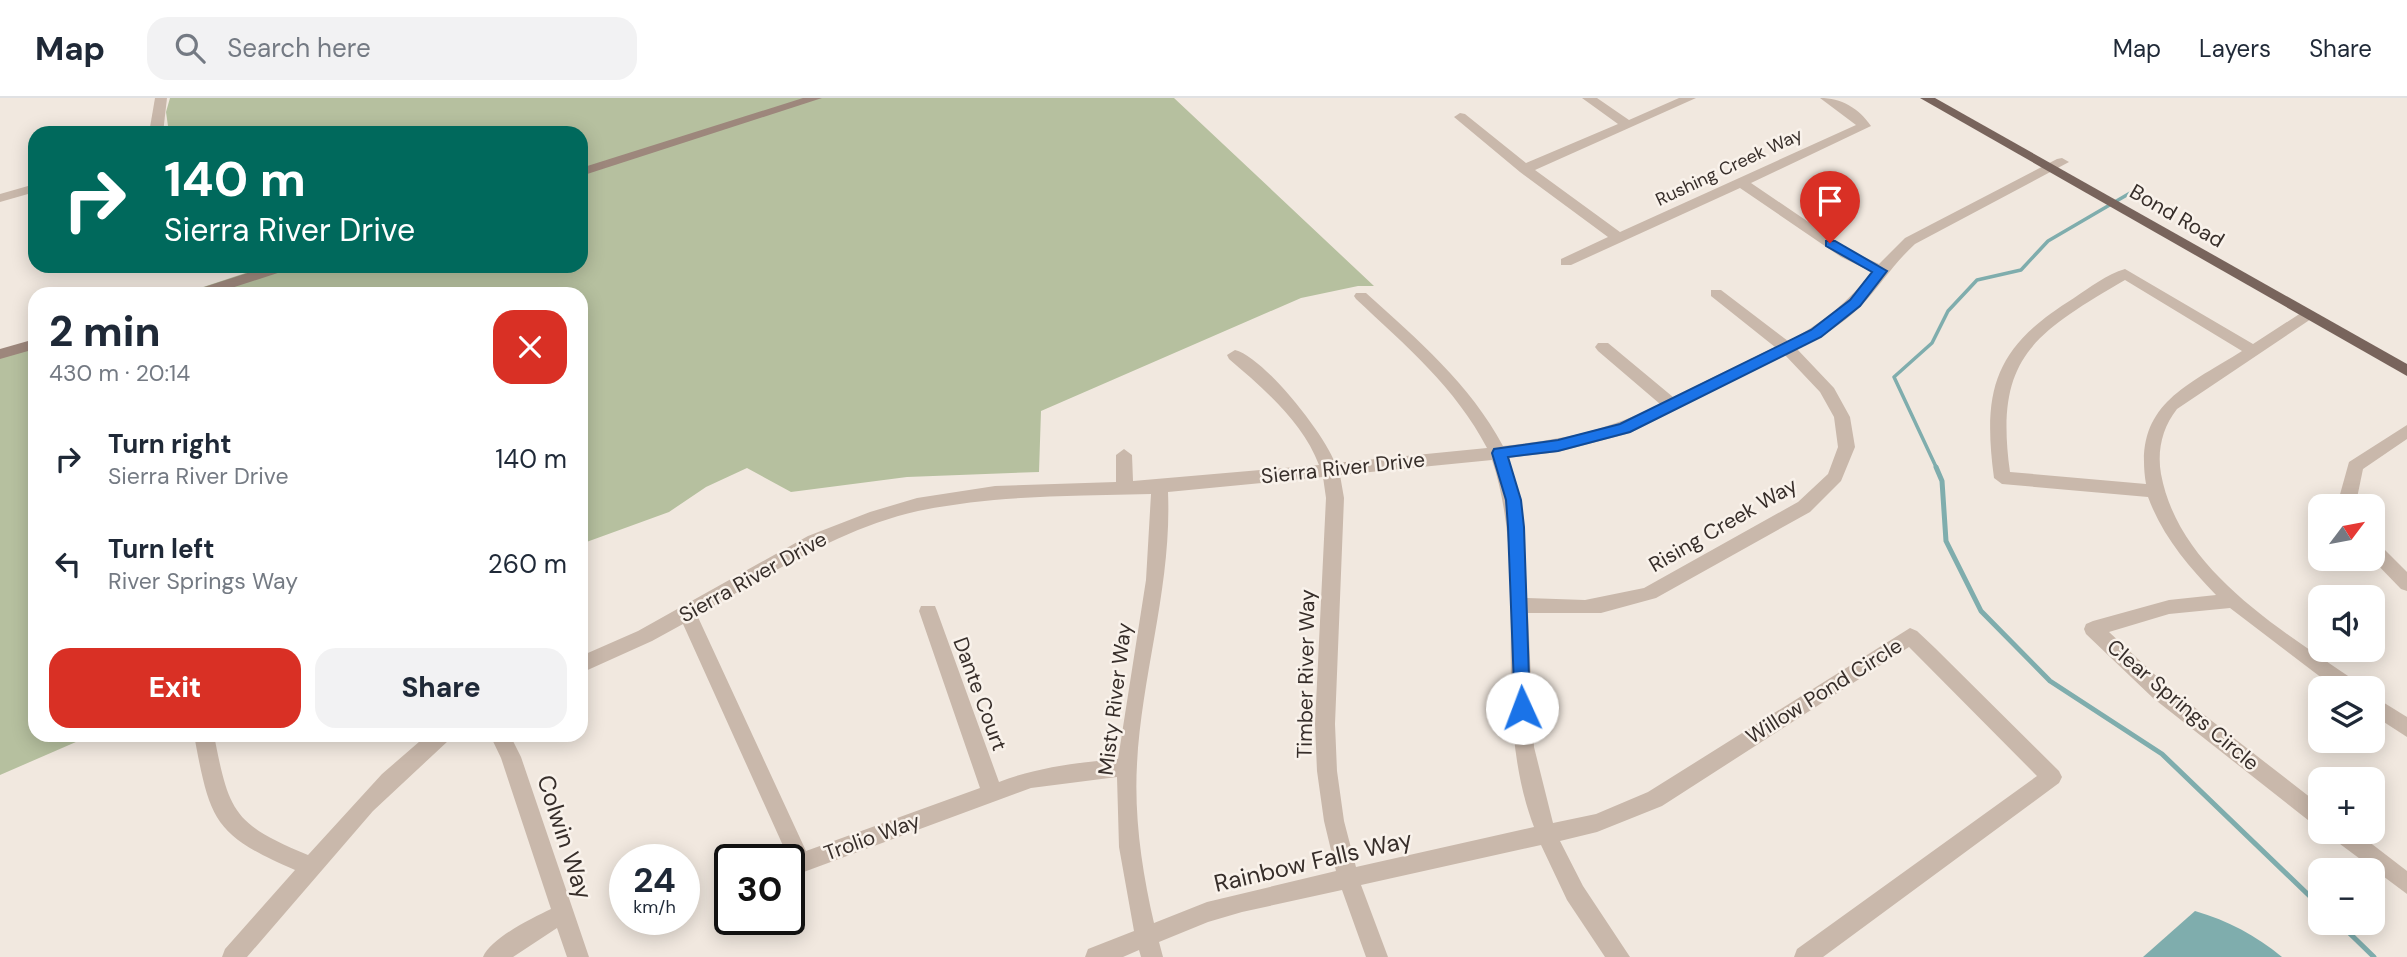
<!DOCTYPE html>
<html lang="en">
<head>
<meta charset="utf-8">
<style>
	body { margin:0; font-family:"DM Sans",sans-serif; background:#f2f2f3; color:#1f2937; height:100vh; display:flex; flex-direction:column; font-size:26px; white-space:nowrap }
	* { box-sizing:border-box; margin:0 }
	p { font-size:23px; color:#747a83 }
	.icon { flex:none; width:38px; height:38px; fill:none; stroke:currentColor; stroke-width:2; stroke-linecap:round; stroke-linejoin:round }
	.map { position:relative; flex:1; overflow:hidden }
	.sheet { position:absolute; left:28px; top:189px; width:560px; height:455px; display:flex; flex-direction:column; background:#fff; border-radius:21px; box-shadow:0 4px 18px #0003 }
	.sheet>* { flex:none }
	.banner { position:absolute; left:28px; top:28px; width:560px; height:147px; border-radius:21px; box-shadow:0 4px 18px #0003; background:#00695c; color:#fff; overflow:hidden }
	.needle { width:46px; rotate:58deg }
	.controls { position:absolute; left:2308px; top:396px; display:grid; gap:14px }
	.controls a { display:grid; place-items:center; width:77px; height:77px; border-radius:14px; background:#fff; box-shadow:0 4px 18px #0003; font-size:35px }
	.speed { position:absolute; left:609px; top:746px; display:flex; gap:14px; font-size:35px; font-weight:700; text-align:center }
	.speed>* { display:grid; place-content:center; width:91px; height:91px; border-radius:50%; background:#fff; box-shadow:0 4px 18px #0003; line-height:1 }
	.speed small { font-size:18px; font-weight:400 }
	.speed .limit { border:4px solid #111; border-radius:10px; background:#fff; color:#111 }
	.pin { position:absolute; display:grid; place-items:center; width:60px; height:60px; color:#fff; margin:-72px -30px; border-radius:50% 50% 50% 0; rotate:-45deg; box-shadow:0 0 7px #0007 }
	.pin .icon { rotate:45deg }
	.me { position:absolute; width:77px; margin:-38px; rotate:358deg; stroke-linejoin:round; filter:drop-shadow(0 0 5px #0008) }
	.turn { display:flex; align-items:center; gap:24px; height:147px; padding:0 21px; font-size:32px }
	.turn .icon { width:91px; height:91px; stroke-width:2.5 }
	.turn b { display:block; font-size:49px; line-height:60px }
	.round { display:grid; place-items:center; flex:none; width:74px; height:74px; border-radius:21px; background:#f2f2f3 }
	.overview { display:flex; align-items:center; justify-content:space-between; height:119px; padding:0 21px }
	h1 { font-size:42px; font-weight:800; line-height:52px }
	.action { display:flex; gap:14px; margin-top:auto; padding:14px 21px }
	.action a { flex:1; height:80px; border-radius:21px; background:#d93025; color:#fff; font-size:28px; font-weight:800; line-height:80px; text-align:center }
	.action a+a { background:#f2f2f3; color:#1f2937 }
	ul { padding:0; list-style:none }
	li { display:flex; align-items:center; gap:21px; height:105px; padding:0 21px }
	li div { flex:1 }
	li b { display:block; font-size:26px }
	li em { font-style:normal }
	header { display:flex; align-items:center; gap:42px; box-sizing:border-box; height:98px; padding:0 35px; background:#fff; border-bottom:2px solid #e0e1e3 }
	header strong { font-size:33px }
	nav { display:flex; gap:38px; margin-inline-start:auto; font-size:24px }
	.search { width:490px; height:63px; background:#f2f2f3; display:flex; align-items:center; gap:18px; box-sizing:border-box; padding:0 24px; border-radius:21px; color:#747a83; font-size:26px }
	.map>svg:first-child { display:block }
	.green { fill:#b6c09f }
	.water { fill:#7fadad }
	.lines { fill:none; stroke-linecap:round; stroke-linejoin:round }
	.stream-far1 { stroke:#7fadad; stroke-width:3.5 }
	.stream { stroke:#7fadad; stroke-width:5 }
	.street { fill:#c9b8ab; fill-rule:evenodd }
	.secondary { fill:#9d877c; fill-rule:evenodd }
	.primary { fill:#78645c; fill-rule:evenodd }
	.route { fill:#1a73e8; stroke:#114b97; stroke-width:2 }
	.labels { text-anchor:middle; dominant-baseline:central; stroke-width:5; stroke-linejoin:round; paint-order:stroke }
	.far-street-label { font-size:18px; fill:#372e2a; stroke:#f9f2eb }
	.street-label { font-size:21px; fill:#372e2a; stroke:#f9f2eb }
	.near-street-label { font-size:24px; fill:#372e2a; stroke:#f9f2eb }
</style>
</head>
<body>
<header>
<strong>Map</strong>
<div class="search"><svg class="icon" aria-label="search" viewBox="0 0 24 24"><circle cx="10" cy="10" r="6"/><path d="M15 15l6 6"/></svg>Search here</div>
<nav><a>Map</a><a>Layers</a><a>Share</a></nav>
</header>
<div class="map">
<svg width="2407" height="859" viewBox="0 0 2407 859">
	<rect width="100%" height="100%" fill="#f1e8df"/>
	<!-- green -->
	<g class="green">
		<path d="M170,0H1174L1374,188H1358L1301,200L1041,313L1039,374L907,379L791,394L747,370L706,389L669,414L581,446V196H182L267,168H581V35H169L166,14Z"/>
		<path d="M35,244V637H92L0,677V255Z"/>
	</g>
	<!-- water -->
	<path class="water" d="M2195,813C2229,823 2255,837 2282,859H2143Z"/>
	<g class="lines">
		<!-- stream-far1 -->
		<path class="stream-far1" d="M1937,371L1894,279L1932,245L1948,213L1977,182L2021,172L2048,143L2137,91"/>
		<!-- stream -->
		<g class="stream">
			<path d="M1936,369L1942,383L1946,443L1981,513L2050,583L2162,656L2320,808"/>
			<path d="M2338,824L2374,859"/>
		</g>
		<!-- street -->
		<g class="street">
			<path d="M155,0H167L163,35H149Z"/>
			<path d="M1582,0H1597L1629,22L1679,0H1696L1535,72L1620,134L1856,27L1820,0C1841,0 1859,10 1871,28L1751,85L1851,153L1879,166L1905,140L2057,61L2062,60L2069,64L1915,146C1894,165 1880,188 1861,208C1843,226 1820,240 1797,251L1834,290L1850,319L1855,349L1841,383L1810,414L1656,500L1601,515H1528L1534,649L1553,725L1596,716L1648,694L1910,530L1917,533L1935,550L2059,673L2062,679L2059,685L1823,859H1794L1797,851L2037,678L1909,549L1662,708L1597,734L1560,743L1583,788L1630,859H1605L1567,802L1541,747L1361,787L1388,859H1366L1342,792L1242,814L1208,824L1159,844L1163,859H1141L1139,852L1123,859H1085L1088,851L1134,833L1119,749L1117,679L1031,690L801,775L794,772L683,526L652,543L581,575V558L638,533L808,438L870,414L917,400L995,388L1116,384V357L1124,351L1132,357L1133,383L1319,367C1303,324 1263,290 1229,261L1227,257L1235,252C1265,260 1324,336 1335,365L1487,350C1456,290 1405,247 1356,201L1354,198L1356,195H1366C1418,242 1470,286 1503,348C1564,341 1604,334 1660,306L1598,253L1595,249L1598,245H1608L1673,299L1775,249L1711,198V192H1721L1788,243C1822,226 1848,204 1872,174L1841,159L1740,90L1571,167H1561V161L1608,139L1520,74L1454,19L1460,15L1465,16L1526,65L1618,26ZM1785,257L1820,294L1834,319L1838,349L1828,376L1798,404L1644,490L1585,502L1527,500C1525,451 1524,407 1508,360L1558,354L1630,335ZM1492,362C1531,480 1489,611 1534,729L1356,769L1344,723L1337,673L1335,626L1344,400L1340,377ZM1323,379L1326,400L1315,626L1317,673L1324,723L1336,773L1207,804L1154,825C1142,773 1134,719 1137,666C1142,574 1172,487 1168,394ZM1151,396L1146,482L1118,661C1076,665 1038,669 999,684L937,513L935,508H921L919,513L980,690L806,753L697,517C768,478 838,431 918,413C994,397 1073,398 1151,396Z"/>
			<path d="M35,86V94L0,104V96Z"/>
			<path d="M2125,171L2253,246L2304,213L2309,212L2317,217L2177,311C2162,330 2157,353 2161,376C2179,473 2282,532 2357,584L2360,590H2335L2230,510L2169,516L2109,534L2167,588L2320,707V728L2313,726L2153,600L2086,536L2084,531L2086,526L2093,523L2169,502L2216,497C2187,467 2162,437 2148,399L2002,386L1994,380C1982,290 1995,249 2074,200C2089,190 2107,176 2125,171ZM2125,182L2242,253C2185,289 2133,307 2146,386L2010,374C1994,260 2033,236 2125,182Z"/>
			<path d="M2407,327V341L2363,371L2357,400L2360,408H2342L2339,400L2349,364Z"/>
			<path d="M2373,444L2379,446L2407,474V493L2401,491L2371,460Z"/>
			<path d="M2373,598L2407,619V639L2373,617Z"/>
			<path d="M194,637H214C229,714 233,726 308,757L382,676L427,637H451L448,643L373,713L247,859H222L225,851L295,772C213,737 210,722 194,637Z"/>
			<path d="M490,637H510L521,659L589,859H567L557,830L513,859H483C491,840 532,820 551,811L501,660Z"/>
			<path d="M2329,733H2355L2407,773V796L2332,740Z"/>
		</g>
		<!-- secondary -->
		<g class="secondary">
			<path d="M803,0H822L581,78V70Z"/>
			<path d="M269,168H292L290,171L213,196H190L192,193Z"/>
			<path d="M35,241V251L0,261V251Z"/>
		</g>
		<!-- primary -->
		<path class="primary" d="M1920,0H1935L2407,266V278Z"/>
	</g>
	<!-- route -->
	<path class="route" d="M1826,143H1835L1887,173L1860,208L1821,239L1630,334L1558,353L1508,359L1521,402L1524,429L1530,610L1528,615H1515L1508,429L1506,402L1492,355L1494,351L1558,342L1620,326L1811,232L1850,202L1872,174L1826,148Z"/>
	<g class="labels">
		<!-- far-street labels -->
		<g class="far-street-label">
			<text transform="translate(1729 69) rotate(-25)">Rushing Creek Way</text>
		</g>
		<!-- street labels -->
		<g class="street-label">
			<text transform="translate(2177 118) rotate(30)">Bond Road</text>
			<text transform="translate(1343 370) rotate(-6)">Sierra River Drive</text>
			<text transform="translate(1723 427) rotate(-30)">Rising Creek Way</text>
			<text transform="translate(753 479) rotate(-29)">Sierra River Drive</text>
			<text transform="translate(1306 576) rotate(-89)">Timber River Way</text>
			<text transform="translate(1824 593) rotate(-32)">Willow Pond Circle</text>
			<text transform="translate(980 596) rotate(70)">Dante Court</text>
			<text transform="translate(1115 601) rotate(-83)">Misty River Way</text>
			<text transform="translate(2183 607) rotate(40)">Clear Springs Circle</text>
			<text transform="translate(872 739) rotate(-20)">Trolio Way</text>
		</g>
		<!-- near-street labels -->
		<g class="near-street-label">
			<text transform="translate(565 739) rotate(72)">Colwin Way</text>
			<text transform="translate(1313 763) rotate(-13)">Rainbow Falls Way</text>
		</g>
	</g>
</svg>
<div class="controls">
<a><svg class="needle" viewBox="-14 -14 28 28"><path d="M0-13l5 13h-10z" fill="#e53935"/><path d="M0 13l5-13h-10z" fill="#747a83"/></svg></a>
<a><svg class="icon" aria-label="sound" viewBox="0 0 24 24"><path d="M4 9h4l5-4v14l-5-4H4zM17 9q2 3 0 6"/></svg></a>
<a><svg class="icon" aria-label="layers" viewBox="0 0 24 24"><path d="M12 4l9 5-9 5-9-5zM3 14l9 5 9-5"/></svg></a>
<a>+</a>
<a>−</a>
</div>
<div class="speed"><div>24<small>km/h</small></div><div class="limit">30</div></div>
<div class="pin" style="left:1830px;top:145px;background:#d93025"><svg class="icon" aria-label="arrive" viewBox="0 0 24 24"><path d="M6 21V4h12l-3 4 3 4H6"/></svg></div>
<svg class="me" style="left:1522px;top:610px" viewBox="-20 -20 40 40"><circle r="19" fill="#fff"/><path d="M0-13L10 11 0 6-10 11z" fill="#1a73e8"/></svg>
<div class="banner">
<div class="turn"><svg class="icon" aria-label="right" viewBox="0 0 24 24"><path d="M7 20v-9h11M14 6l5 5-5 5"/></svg><div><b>140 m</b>Sierra River Drive</div></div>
</div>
<section class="sheet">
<div class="overview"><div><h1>2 min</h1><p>430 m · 20:14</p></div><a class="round" style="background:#d93025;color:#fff"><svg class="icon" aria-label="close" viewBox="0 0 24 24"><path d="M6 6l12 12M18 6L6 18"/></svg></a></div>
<ul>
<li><svg class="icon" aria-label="right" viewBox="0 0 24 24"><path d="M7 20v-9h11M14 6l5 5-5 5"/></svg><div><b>Turn right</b><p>Sierra River Drive</p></div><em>140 m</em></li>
<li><svg class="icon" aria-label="left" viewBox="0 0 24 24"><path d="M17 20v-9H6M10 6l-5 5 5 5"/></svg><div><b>Turn left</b><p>River Springs Way</p></div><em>260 m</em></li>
</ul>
<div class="action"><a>Exit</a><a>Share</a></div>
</section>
</div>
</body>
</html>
